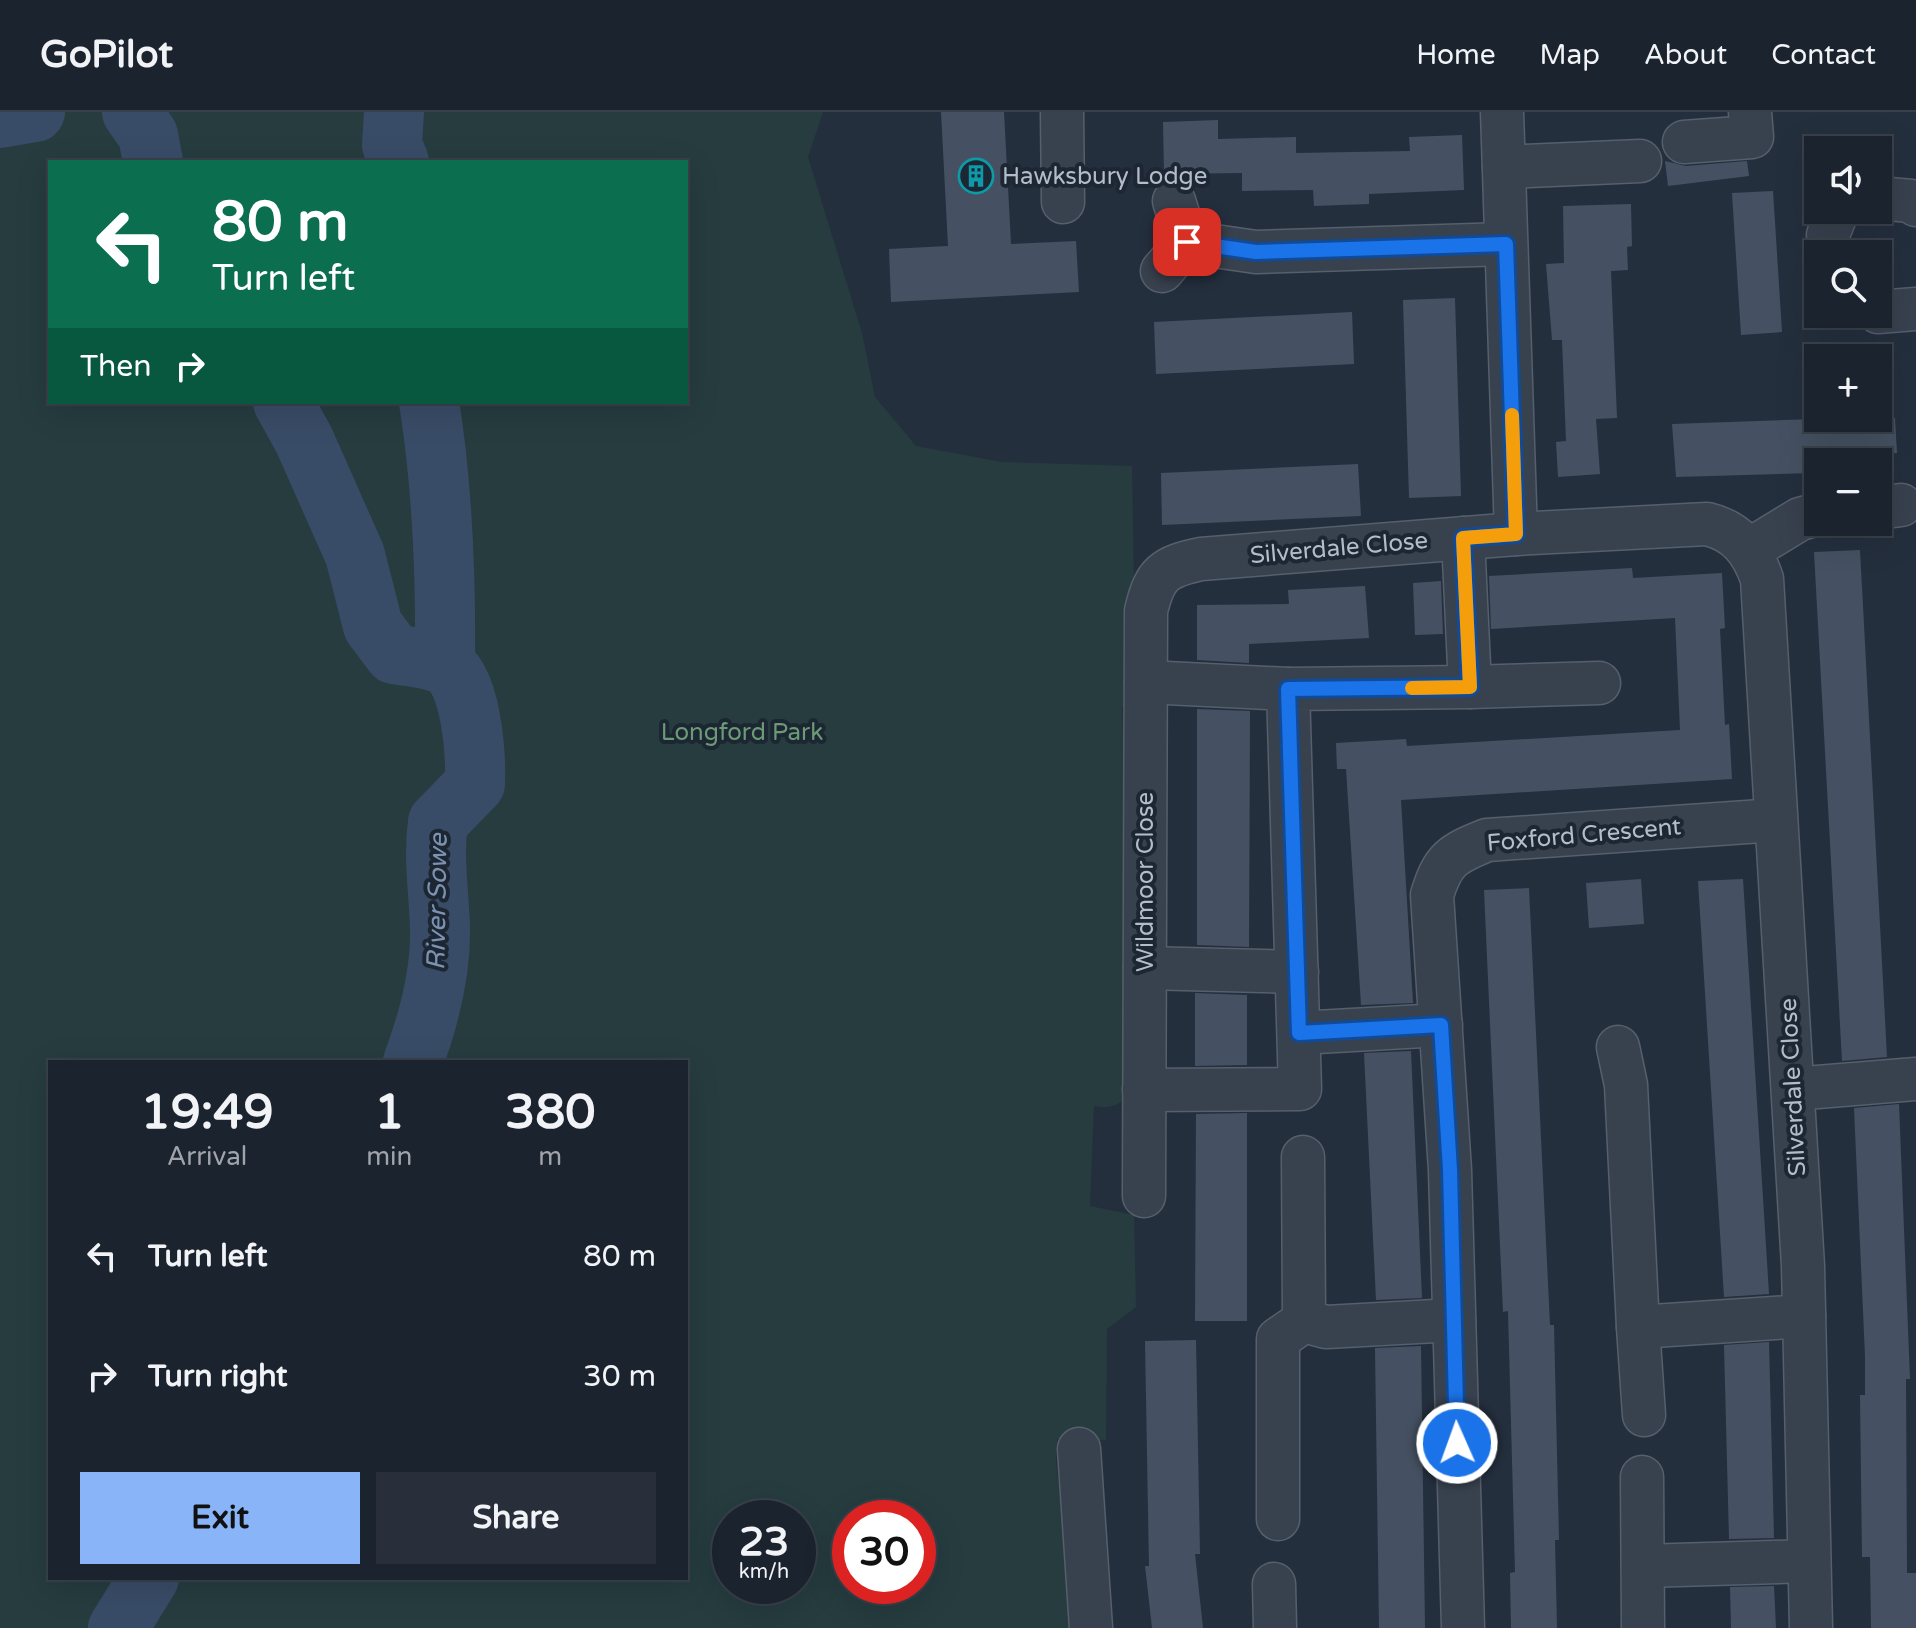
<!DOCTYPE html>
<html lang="en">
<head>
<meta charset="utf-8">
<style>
	body { margin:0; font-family:"Varela Round",sans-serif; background:#282f3a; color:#f1f3f6; height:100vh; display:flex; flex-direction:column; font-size:30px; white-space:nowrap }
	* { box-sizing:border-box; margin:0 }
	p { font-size:26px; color:#a0a4aa }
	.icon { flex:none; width:44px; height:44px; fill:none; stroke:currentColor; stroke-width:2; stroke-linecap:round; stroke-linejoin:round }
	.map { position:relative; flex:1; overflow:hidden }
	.sheet { position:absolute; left:48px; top:948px; width:640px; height:520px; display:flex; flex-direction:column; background:#1b232e; border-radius:0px; box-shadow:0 8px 32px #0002,0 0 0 2px #39404a }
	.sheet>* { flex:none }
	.top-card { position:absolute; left:48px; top:48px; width:640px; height:244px; border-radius:0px; box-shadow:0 8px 32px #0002,0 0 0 2px #39404a; background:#0b6e4f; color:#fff; overflow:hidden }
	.buttons { position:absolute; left:1804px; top:24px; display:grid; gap:16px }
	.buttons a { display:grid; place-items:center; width:88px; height:88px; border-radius:0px; background:#1b232e; box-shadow:0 8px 32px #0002,0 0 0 2px #39404a; font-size:40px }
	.speed { position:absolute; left:712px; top:1388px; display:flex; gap:16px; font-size:40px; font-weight:700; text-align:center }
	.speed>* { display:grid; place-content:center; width:104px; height:104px; border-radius:50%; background:#1b232e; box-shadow:0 8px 32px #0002,0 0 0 2px #39404a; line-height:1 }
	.speed small { font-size:20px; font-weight:400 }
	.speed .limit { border:12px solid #d22; background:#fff; color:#111 }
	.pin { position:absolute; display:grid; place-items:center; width:68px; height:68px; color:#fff; margin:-34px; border-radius:16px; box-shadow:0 4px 12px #0006 }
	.me { position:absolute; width:88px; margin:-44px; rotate:358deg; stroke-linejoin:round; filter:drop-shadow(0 0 6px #0008) }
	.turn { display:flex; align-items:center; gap:28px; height:168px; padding:0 32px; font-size:36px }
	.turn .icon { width:104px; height:104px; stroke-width:2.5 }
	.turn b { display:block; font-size:56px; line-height:68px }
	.then { display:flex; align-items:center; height:76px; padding:0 32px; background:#0003; gap:16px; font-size:30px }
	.eta { display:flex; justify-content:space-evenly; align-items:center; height:136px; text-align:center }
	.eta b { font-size:48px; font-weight:700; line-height:56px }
	.primary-button { display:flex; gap:16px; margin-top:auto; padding:16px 32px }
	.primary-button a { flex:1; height:92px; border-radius:0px; background:#8ab4f8; color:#111; font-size:32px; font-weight:700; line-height:92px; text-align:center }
	.primary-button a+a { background:#282f3a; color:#f1f3f6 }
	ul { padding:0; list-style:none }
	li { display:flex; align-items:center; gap:24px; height:120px; padding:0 32px }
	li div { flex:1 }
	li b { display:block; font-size:30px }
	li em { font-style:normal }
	header { display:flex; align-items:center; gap:48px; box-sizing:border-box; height:112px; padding:0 40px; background:#1b232e; border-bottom:2px solid #39404a }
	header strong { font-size:38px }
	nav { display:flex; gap:44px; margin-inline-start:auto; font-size:28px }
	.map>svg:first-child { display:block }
	.green { fill:#263c3f; fill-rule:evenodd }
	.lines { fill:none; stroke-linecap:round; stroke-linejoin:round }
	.river { stroke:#394c67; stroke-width:60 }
	.building { fill:#455162 }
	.minor-casing { stroke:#565f6c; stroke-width:45 }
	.minor { stroke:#38414e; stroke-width:42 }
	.route-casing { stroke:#114b97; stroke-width:20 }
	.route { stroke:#1a73e8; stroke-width:14 }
	.slow { stroke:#f59e0b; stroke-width:14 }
	.labels { text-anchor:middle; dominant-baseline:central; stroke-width:8; stroke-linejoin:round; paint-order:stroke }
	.poi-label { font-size:24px; fill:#b4bcc9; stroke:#1d2633; text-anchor:start }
	.street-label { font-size:24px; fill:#b4bcc9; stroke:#1d2633 }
	.park-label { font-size:24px; fill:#6b9a76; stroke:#1d2633 }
	.water-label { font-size:26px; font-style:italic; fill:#7c92b1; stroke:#1d2633 }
</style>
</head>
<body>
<header>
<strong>GoPilot</strong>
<nav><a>Home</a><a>Map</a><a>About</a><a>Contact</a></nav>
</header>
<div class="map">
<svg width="1916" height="1516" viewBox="0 0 1916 1516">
	<rect width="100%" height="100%" fill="#242f3e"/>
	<!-- green -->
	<path class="green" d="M0,0H823L808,45L862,221L875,285L916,334L1002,350L1132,354L1136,586L1122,595L1134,976C1122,991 1114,998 1094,994L1090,1094L1134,1103L1136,1195L1107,1217L1106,1328L1057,1327L1056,1349L1074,1516H0ZM50,50H686V290H50ZM50,950H686V1466H50ZM730,1406H798V1474H730ZM850,1406H918V1474H850Z"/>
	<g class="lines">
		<!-- river -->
		<g class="river">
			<path d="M132,0L148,23L153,50"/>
			<path d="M394,0L392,33L399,50"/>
			<path d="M0,6L35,0"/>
			<path d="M283,290L304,328L355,443L373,514L394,542C410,545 430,546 444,553C472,566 476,645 475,672L438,710C433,747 439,779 440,816C441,862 429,907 413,950"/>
			<path d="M429,290C443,377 446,465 445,553"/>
			<path d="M118,1516L149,1466"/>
		</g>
	</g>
	<!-- building -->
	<g class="building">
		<path d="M941,0H1004L1011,132L1076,129L1079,180L891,190L889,137L948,134Z"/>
		<path d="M1218,8V27L1296,25V41L1410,39L1409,25L1462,23L1464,78L1369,82V92L1314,94L1313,78L1242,79V61L1164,62L1163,10Z"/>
		<path d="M1665,49L1686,54L1747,49L1749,64L1668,74Z"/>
		<path d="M1773,79L1782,220L1741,223L1732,81Z"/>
		<path d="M1631,92L1632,134L1627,135L1628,158L1611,159L1617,306L1596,307L1600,362L1558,365L1556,330L1566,329L1562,228H1552L1546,152L1564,151L1563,94Z"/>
		<path d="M1455,186L1461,384L1409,386L1403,188Z"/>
		<path d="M1352,200L1354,252L1156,262L1154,210Z"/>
		<path d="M1840,306H1895L1897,341L1813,345L1814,361L1676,365L1672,312Z"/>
		<path d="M1358,352L1361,404L1162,413L1161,361Z"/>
		<path d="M1860,438L1887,945L1842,949L1814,440Z"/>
		<path d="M1632,456L1633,466L1722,461L1725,516L1720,517L1725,613L1729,612L1732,667L1401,688L1413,891L1361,893L1346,657H1337L1336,631L1406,627L1407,634L1680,618L1675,506L1491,517L1489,464Z"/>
		<path d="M1441,469L1443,522L1415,523L1413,471Z"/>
		<path d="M1365,474L1369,526L1249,532V551L1197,548V493L1289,492L1288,478Z"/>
		<path d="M1197,597L1250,599L1249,835L1197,833Z"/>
		<path d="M1641,767L1644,812L1589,816L1586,771Z"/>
		<path d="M1743,767L1769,1182L1724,1185L1698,769Z"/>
		<path d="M1529,776L1550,1213H1554L1559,1428H1555L1557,1516H1511L1510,1461L1515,1460L1508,1199L1503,1200L1484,778Z"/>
		<path d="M1195,881L1247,883V953L1195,954Z"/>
		<path d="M1411,939L1422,1186L1376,1188L1364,941Z"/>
		<path d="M1899,992L1910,1267H1906L1907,1461H1916V1516H1871L1870,1445H1862L1860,1283H1865V1244L1854,996Z"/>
		<path d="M1247,1001V1209H1195L1196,1002Z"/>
		<path d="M1196,1228L1200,1442H1195L1203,1516H1152L1145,1454H1149L1145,1229Z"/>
		<path d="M1769,1230L1774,1426L1729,1427L1724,1233Z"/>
		<path d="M1421,1234L1425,1516H1379L1375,1236Z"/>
		<path d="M1774,1474L1776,1516H1731L1730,1475Z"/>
	</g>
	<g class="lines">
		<!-- minor casing -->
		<g class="minor-casing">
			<g id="minor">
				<path d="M1062,0L1063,90"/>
				<path d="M1502,0L1516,422"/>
				<path d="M1684,30L1752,25L1750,0"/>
				<path d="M1504,55L1640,49"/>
				<path d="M1878,86L1911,89L1916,93"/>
				<path d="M1187,130L1256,140L1506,132"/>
				<path d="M1830,142L1828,123L1838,98"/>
				<path d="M1162,159L1187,130L1174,89"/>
				<path d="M1878,200L1916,197"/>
				<path d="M1878,396L1901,393"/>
				<path d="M1463,426L1470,575L1599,571"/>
				<path d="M1749,438L1800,407L1818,402"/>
				<path d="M1146,570L1288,577"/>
				<path d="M1145,856L1297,860"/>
				<path d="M1299,921L1441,913"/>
				<path d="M1618,935L1626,973L1638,1215L1804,1204"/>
				<path d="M1793,977L1916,967"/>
				<path d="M1144,978L1300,977L1288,577L1470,575"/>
				<path d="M1144,1084L1146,499C1155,461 1164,455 1201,447L1516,422L1707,412C1737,419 1752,438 1762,467L1803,1154L1811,1516"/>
				<path d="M1304,1209L1326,1215L1454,1208"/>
				<path d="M1638,1215L1644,1303"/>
				<path d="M1079,1337L1091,1516"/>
				<path d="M1642,1365L1643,1516"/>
				<path d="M1278,1407V1227L1304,1209L1303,1045"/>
				<path d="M1643,1454L1809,1449"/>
				<path d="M1274,1472L1275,1516"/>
				<path d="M1463,1516L1450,1058L1432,783C1443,747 1452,742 1487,728L1776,708"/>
			</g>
		</g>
		<!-- minor -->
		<use href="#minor" class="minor"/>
	</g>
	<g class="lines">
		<!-- route casing -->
		<g class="route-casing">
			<path id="route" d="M1187,130L1256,140L1506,132L1516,422L1463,426L1470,575L1288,577L1299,921L1441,913L1450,1058L1457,1331"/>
		</g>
		<!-- route -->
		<use href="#route" class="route"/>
		<!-- slow -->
		<path class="slow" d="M1412,576L1470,575L1463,426L1516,422L1512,303"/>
	</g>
	<!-- icons -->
	<defs>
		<g id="building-ring" transform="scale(1.8)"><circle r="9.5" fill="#1d2633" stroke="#0f9aa8" stroke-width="1.5"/><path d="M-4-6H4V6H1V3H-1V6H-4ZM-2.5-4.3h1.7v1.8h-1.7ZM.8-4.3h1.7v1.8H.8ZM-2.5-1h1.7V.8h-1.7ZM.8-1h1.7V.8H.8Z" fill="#0f9aa8"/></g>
	</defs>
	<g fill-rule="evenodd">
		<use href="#building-ring" x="976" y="64"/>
	</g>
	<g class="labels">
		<!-- poi labels -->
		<g class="poi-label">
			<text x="1002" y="64">Hawksbury Lodge</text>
		</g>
		<!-- street labels -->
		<g class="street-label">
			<text transform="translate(1339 436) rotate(-5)">Silverdale Close</text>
			<text transform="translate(1584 723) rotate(-5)">Foxford Crescent</text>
			<text transform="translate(1145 770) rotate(-90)">Wildmoor Close</text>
			<text transform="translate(1793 975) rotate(-93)">Silverdale Close</text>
		</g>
		<!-- park labels -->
		<g class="park-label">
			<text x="742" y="620">Longford Park</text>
		</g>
		<!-- water labels -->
		<g class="water-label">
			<text transform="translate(437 790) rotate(-89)">River Sowe</text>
		</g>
	</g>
</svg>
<div class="buttons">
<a><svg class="icon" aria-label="sound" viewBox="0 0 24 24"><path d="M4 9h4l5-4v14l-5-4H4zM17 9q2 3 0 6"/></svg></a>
<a><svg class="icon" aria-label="search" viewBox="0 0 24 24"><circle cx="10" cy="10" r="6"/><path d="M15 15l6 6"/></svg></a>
<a>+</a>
<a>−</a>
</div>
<div class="speed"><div>23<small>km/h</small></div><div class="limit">30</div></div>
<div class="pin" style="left:1187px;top:130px;background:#d93025"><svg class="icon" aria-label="arrive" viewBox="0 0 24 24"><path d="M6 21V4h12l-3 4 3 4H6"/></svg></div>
<svg class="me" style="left:1457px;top:1331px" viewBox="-20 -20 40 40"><circle r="17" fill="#1a73e8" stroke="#fff" stroke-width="3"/><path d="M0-11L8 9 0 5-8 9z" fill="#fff"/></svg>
<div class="top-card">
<div class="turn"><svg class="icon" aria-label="left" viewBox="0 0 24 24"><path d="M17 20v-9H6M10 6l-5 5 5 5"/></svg><div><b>80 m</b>Turn left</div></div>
<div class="then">Then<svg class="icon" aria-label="right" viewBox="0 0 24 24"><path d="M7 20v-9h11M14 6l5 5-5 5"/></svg></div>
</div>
<section class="sheet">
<div class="eta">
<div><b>19:49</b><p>Arrival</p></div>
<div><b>1</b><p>min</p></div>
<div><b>380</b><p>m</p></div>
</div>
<ul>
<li><svg class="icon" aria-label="left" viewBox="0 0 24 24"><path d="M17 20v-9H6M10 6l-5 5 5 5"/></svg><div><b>Turn left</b></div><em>80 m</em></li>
<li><svg class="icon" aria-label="right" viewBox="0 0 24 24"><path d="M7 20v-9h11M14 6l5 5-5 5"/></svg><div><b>Turn right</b></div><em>30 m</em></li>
</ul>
<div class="primary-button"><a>Exit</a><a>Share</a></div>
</section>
</div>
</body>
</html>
